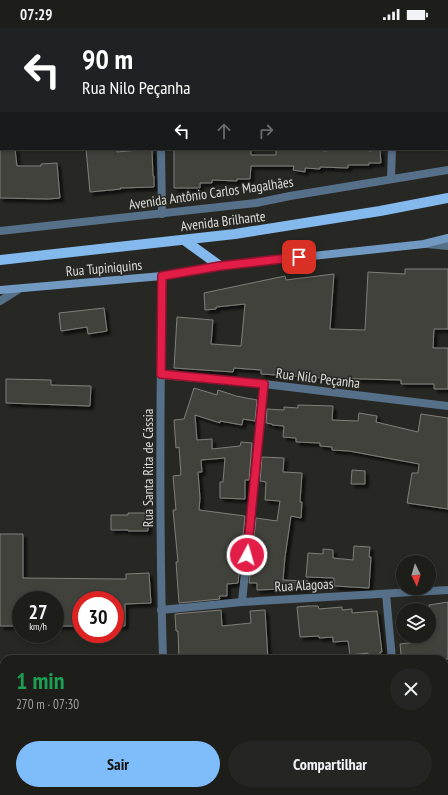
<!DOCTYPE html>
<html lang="pt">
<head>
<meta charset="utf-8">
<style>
	body { margin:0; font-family:"PT Sans Narrow",sans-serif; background:#252623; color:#f1f3f6; height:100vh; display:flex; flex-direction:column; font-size:15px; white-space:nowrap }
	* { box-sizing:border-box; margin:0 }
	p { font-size:13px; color:#a0a2a2 }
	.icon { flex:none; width:22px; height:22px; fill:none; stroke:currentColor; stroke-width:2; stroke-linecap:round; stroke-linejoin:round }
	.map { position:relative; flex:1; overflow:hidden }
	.panel { position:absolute; left:0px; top:627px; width:448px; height:140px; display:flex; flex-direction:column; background:#1d1d1a; border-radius:12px 12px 0 0; box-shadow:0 2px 6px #0003,0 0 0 1px #3b3b39 }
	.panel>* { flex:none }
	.banner { position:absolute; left:0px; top:0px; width:448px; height:122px; box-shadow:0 2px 6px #0003,0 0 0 1px #3b3b39; background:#202124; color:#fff; overflow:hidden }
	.needle { width:26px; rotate:175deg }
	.controls { position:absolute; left:396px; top:527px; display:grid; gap:8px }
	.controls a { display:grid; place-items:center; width:40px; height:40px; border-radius:50%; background:#1d1d1a; box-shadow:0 2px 6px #0003,0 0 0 1px #3b3b39; font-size:20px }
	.speed { position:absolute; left:12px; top:563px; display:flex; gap:8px; font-size:20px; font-weight:700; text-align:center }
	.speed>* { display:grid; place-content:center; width:52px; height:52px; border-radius:50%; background:#1d1d1a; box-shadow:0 2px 6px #0003,0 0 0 1px #3b3b39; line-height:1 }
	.speed small { font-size:10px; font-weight:400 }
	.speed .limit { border:6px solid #d22; background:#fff; color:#111 }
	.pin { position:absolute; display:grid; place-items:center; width:34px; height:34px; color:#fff; margin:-17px; border-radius:8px; box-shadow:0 2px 6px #0006 }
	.me { position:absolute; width:44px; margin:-22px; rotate:6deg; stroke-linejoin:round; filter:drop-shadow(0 0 3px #0008) }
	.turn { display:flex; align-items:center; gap:14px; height:84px; padding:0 16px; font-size:18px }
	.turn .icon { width:52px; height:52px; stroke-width:2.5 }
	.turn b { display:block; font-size:28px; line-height:34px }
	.lanes { display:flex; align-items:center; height:38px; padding:0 16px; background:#0003; justify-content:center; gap:20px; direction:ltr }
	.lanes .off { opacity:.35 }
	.round { display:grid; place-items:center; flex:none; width:42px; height:42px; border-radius:21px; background:#252623 }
	.headline { display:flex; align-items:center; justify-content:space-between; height:68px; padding:0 16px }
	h1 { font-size:24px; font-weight:600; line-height:30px; color:#1e9e55 }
	.action { display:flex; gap:8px; margin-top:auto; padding:8px 16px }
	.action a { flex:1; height:46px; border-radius:24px; background:#7fbdfa; color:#111; font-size:16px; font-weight:600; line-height:46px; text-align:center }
	.action a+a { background:#252623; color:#f1f3f6 }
	.status { display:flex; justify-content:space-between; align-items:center; height:28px; padding:0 20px; background:#1d1d1a; direction:ltr }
	.status svg { height:11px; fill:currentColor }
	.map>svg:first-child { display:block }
	.building { fill:#43433e; stroke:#7f7f7a; filter:url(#shadow) }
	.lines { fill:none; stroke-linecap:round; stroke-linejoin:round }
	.street { stroke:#577089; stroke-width:8 }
	.secondary { stroke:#7199c1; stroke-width:8 }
	.primary { stroke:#84b9ed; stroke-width:10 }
	.route-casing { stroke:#92132f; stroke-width:10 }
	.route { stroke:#e11d48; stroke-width:7 }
	.labels { text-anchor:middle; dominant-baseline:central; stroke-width:3; stroke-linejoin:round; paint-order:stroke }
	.street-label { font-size:14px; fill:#ddddda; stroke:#272723 }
</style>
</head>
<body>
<div class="status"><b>07:29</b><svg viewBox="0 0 49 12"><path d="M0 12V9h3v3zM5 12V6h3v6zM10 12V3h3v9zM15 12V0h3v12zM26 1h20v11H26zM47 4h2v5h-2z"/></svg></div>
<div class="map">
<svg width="448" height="767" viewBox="0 0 448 767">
	<defs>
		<filter id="shadow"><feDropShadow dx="3.5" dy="3.5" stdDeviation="1" flood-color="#0009"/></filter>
	</defs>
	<rect width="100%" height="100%" fill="#272723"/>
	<!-- building -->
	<g class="building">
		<path d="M15,121L17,138H41V136L57,135L60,170L48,171L0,170V122Z"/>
		<path d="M86,121H117V124L139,122H152L153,148H154V159L120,160L121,161L90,164Z"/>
		<path d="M174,121H251V127H276V121H308L327,123V121H369V123L380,122L381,135H369V137H348V140L320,139V141L305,140V144L293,142L294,138H251L250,151H237V153L212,152V155H200V160H174Z"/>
		<path d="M405,241H448V301H434L433,320H448V361H434V356H401V352L324,350L261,346V342L234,340L233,344L174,340L177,289L213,292L211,316L241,318L245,276L216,279V281L205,282L204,265L285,248L286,252L334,246L330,301L365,302L368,244L405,246Z"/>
		<path d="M104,280L107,303L88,306L87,299L61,303L59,285Z"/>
		<path d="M6,351L51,352V357L91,358L90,378L6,375Z"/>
		<path d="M194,360L217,367L218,362L236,368L257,372L255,393L243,391L242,397L220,393V395L195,387L197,412L212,411V421L240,418L241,414L252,415L249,452H245V471L220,470V454H223L225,430L201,432L202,444H198L200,470L199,482L245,488L238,555L227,556V568H219L220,571L179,575L176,534H178L173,482H176L173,448L181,447L179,419L176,420L174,392L184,391Z"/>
		<path d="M298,377L333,378L332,392L358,393L359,385L377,388L376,394L418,404L421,386L448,390V481L407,475L412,445H418L419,436L349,423L332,422V419L320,418V415L296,414V410L283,409L284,398L272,397V396L266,395L267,381L284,382V379L298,380Z"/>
		<path d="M262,429L284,430L283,444L302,445L300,474H302L301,490L291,488L285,529L283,552L308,553V560L257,562V555H249L256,490L277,493L280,473L265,472L266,454L260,453Z"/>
		<path d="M352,442L365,443V456H351Z"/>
		<path d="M128,485H148V503H128V502H111V487H128Z"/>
		<path d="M0,506H23V550L126,551V546L149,545L151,575L125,576V598H115V572H81V598H55V572H21V598H0Z"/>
		<path d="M354,518L370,519L369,529H371L369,560L334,558V550L306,549L308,525L323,526V521L333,522V530L353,532Z"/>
		<path d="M448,574V631H403L402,626H401L400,616L417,614V608H429V577Z"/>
		<path d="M308,578H318L319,581L342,579V582L352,581V585L377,583L382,624H380L381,631H368V625L350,627L348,613L333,614V609L319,610V608L300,609L297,579Z"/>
		<path d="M221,582L222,598L251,595L250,583L265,582L268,631H222V630L179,631L178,603H176L175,586Z"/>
	</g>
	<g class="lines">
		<!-- street -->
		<g class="street">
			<path d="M0,8L1,9"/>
			<path d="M447,60H448"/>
			<path d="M161,121L162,186"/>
			<path d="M391,150L392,121"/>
			<path d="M0,203L256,175L290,168L448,142"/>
			<path d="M427,216L448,218"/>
			<path d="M162,248C160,376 159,503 163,631"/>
			<path d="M0,273L19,261"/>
			<path d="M161,347L264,356L448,378"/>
			<path d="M386,566L392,631"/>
			<path d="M242,574L264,356"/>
			<path d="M161,582L242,574L448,562"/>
			<path d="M406,763V767"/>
			<path d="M163,767V763"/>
		</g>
		<!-- secondary -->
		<path class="secondary" d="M0,262L162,248L220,238L424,216L448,210"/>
		<!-- primary -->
		<g class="primary">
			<path d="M184,212L220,238"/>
			<path d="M0,232L235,206L380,183L448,170"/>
		</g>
	</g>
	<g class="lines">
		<!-- route casing -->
		<g class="route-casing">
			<path id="route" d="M247,527L264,356L161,346L162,248L220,238L299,229"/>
		</g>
		<!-- route -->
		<use href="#route" class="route"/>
	</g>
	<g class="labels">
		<!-- street labels -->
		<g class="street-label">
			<text transform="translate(211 165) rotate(-8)">Avenida Antônio Carlos Magalhães</text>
			<text transform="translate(223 193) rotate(-7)">Avenida Brilhante</text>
			<text transform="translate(104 240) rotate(-5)">Rua Tupiniquins</text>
			<text transform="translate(318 350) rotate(7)">Rua Nilo Peçanha</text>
			<text transform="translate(148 440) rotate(-90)">Rua Santa Rita de Cássia</text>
			<text transform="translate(304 557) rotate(-3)">Rua Alagoas</text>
		</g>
	</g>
</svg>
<div class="controls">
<a><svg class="needle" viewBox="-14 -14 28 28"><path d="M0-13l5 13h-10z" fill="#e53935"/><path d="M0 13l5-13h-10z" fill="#a0a2a2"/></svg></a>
<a><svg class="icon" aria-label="layers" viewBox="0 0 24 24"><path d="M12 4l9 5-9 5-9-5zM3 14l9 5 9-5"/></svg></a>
</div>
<div class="speed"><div>27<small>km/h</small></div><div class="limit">30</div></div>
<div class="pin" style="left:299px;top:229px;background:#d93025"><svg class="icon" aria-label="arrive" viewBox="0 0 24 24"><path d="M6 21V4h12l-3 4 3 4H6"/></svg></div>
<svg class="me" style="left:247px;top:527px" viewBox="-20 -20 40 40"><circle r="17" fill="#e11d48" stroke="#fff" stroke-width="3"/><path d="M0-11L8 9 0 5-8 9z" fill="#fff"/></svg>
<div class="banner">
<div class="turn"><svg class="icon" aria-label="left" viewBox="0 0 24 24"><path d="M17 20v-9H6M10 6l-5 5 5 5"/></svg><div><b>90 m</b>Rua Nilo Peçanha</div></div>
<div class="lanes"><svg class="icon" aria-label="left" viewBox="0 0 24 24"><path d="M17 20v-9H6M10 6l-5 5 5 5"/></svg><svg class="icon off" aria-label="ahead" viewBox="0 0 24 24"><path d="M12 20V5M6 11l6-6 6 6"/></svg><svg class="icon off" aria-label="right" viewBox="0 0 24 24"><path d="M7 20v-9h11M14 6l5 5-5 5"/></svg></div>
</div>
<section class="panel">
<div class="headline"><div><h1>1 min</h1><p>270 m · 07:30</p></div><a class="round"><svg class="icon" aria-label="close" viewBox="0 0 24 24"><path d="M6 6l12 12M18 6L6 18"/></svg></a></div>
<div class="action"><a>Sair</a><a>Compartilhar</a></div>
</section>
</div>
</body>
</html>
